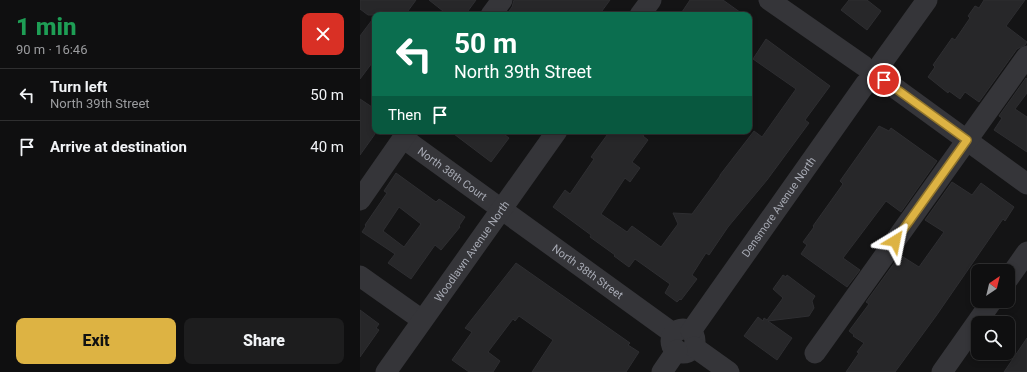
<!DOCTYPE html>
<html lang="en">
<head>
<meta charset="utf-8">
<style>
	body { margin:0; font-family:Roboto,sans-serif; background:#1d1d1e; color:#f1f3f6; height:100vh; display:flex; flex-direction:column; font-size:15px; white-space:nowrap }
	* { box-sizing:border-box; margin:0 }
	p { font-size:13px; color:#9b9c9f }
	.icon { flex:none; width:22px; height:22px; fill:none; stroke:currentColor; stroke-width:2; stroke-linecap:round; stroke-linejoin:round }
	.map { position:relative; flex:1; overflow:hidden }
	.drawer { display:flex; flex-direction:column; background:#0f0f10; width:360px }
	.drawer>* { flex:none }
	.hud { position:absolute; left:12px; top:12px; width:380px; height:122px; border-radius:8px; box-shadow:0 2px 6px #0003,0 0 0 1px #2f2f30; background:#0b6e4f; color:#fff; overflow:hidden }
	.needle { width:26px; rotate:35deg }
	.fabs { position:absolute; left:611px; top:264px; display:grid; gap:8px }
	.fabs a { display:grid; place-items:center; width:44px; height:44px; border-radius:8px; background:#0f0f10; box-shadow:0 2px 6px #0003,0 0 0 1px #2f2f30; font-size:20px }
	.pin { position:absolute; display:grid; place-items:center; width:34px; height:34px; color:#fff; margin:-17px; border:2px solid #fff; border-radius:50%; box-shadow:0 1px 4px #0007 }
	.me { position:absolute; width:44px; margin:-22px; rotate:35deg; stroke-linejoin:round; filter:drop-shadow(0 0 3px #0008) }
	.turn { display:flex; align-items:center; gap:14px; height:84px; padding:0 16px; font-size:18px }
	.turn .icon { width:52px; height:52px; stroke-width:2.5 }
	.turn b { display:block; font-size:28px; line-height:34px }
	.then { display:flex; align-items:center; height:38px; padding:0 16px; background:#0003; gap:8px; font-size:15px }
	.round { display:grid; place-items:center; flex:none; width:42px; height:42px; border-radius:8px; background:#1d1d1e }
	.overview { display:flex; align-items:center; justify-content:space-between; height:68px; padding:0 16px }
	h1 { font-size:24px; font-weight:800; line-height:30px; color:#1e9e55 }
	.primary-button { display:flex; gap:8px; margin-top:auto; padding:8px 16px }
	.primary-button a { flex:1; height:46px; border-radius:8px; background:#ddb343; color:#111; font-size:16px; font-weight:800; line-height:46px; text-align:center }
	.primary-button a+a { background:#1d1d1e; color:#f1f3f6 }
	ul { padding:0; list-style:none }
	li { display:flex; align-items:center; gap:12px; height:52px; padding:0 16px; border-top:1px solid #2f2f30 }
	li div { flex:1 }
	li b { display:block; font-size:15px }
	li em { font-style:normal }
	main { display:flex; flex:1; min-height:0 }
	.map>svg:first-child { display:block }
	.building { fill:#272729; stroke:#2e2e31; fill-rule:evenodd }
	.lines { fill:none; stroke-linecap:round; stroke-linejoin:round }
	.minor { stroke:#353539; stroke-width:21 }
	.route-casing { stroke:#90742c; stroke-width:10 }
	.route { stroke:#ddb343; stroke-width:7 }
	.labels { text-anchor:middle; dominant-baseline:central; stroke-width:4; stroke-linejoin:round; paint-order:stroke }
	.street-label { font-size:11px; fill:#a7aab4; stroke:#0f0f10 }
</style>
</head>
<body>
<main>
<section class="drawer">
<div class="overview"><div><h1>1 min</h1><p>90 m · 16:46</p></div><a class="round" style="background:#d93025;color:#fff"><svg class="icon" aria-label="close" viewBox="0 0 24 24"><path d="M6 6l12 12M18 6L6 18"/></svg></a></div>
<ul>
<li><svg class="icon" aria-label="left" viewBox="0 0 24 24"><path d="M17 20v-9H6M10 6l-5 5 5 5"/></svg><div><b>Turn left</b><p>North 39th Street</p></div><em>50 m</em></li>
<li><svg class="icon" aria-label="arrive" viewBox="0 0 24 24"><path d="M6 21V4h12l-3 4 3 4H6"/></svg><div><b>Arrive at destination</b></div><em>40 m</em></li>
</ul>
<div class="primary-button"><a>Exit</a><a>Share</a></div>
</section>
<div class="map">
<svg width="667" height="372" viewBox="0 0 667 372">
	<rect width="100%" height="100%" fill="#141415"/>
	<!-- building -->
	<g class="building">
		<path d="M0,0H56L45,15H8L0,9Z"/>
		<path d="M69,0H116L105,15H88Z"/>
		<path d="M154,0H250L239,15H146L152,7Z"/>
		<path d="M330,0H363L384,15H320Z"/>
		<path d="M489,0H507L521,11L507,30L481,10Z"/>
		<path d="M624,0H665L646,26L667,42L665,45L657,49L619,102L605,92L600,99L589,91L588,93L568,77L575,67L573,65L592,38L595,40L610,18L608,16L615,6L619,8Z"/>
		<path d="M15,16V59L0,79V36Z"/>
		<path d="M406,39L470,86L445,120L449,123L407,180L368,227L349,255L346,253L332,275L337,279L321,300L320,299L317,302L305,293L310,284L275,259L269,267L254,256L255,255L230,237L231,235L193,207L205,190L210,194L234,159L231,157L250,131H286L283,136L288,140L272,162L280,168L270,182L265,178L241,214L267,232L272,226L301,247L318,224L313,213L332,214L360,176V175L394,131L402,137L436,89L393,59Z"/>
		<path d="M666,78L667,79V93L655,109L667,117V152L634,130L642,118L639,116Z"/>
		<path d="M0,99L15,109V134L0,155Z"/>
		<path d="M519,126L529,131L531,128L577,161L541,212L526,201L483,258L500,270L487,287L441,254L447,245L443,242L454,227L453,226L483,184L480,181Z"/>
		<path d="M90,131H140L149,138L131,162Z"/>
		<path d="M36,173L76,202L79,199L105,217L99,226L100,227L81,250L75,245L51,279L28,263L35,254L2,232L6,226L5,225L27,193L24,191ZM39,207L61,224L44,247L23,231Z"/>
		<path d="M592,182L612,195L621,183L654,207L645,221L643,219L576,316L535,372H486L499,353L497,352L504,343L493,336L494,335L489,331L509,304L506,302L540,255L559,267L584,232L565,220Z"/>
		<path d="M156,263L270,343L268,345L279,352L266,372H172L193,340L159,316L155,321L153,319L128,352L140,361L133,372H109L92,360L112,332L105,328Z"/>
		<path d="M423,275L426,277L427,275L455,296L452,301L454,308L449,316L408,321L432,338L417,360L384,336L398,317L403,321L404,318L407,320L423,298L413,289Z"/>
		<path d="M0,310L19,324L16,328L19,330L0,357Z"/>
		<path d="M667,338V372H644Z"/>
	</g>
	<g class="lines">
		<!-- minor -->
		<g class="minor">
			<path d="M409,0L504,66"/>
			<path d="M131,15L142,0"/>
			<path d="M280,15L291,0"/>
			<path d="M521,64L567,0"/>
			<path d="M524,80L667,184"/>
			<path id="s1" d="M43,138L314,334"/>
			<path d="M0,200L48,131"/>
			<path d="M0,276L62,320"/>
			<path d="M648,279L667,252"/>
			<circle cx="323" cy="341" r="12"/>
			<path id="s2" d="M331,331L506,83"/>
			<path d="M334,347L369,372"/>
			<path d="M455,353L667,56"/>
			<path id="s3" d="M26,372L197,131"/>
			<path d="M302,372L317,350"/>
			<path d="M582,372L632,301"/>
		</g>
	</g>
	<g class="lines">
		<!-- route casing -->
		<g class="route-casing">
			<path id="route" d="M524,80L607,140L535,241"/>
		</g>
		<!-- route -->
		<use href="#route" class="route"/>
	</g>
	<g class="labels">
		<!-- street labels -->
		<g class="street-label">
			<text stroke="none"><textPath href="#s1" startOffset="61">North 38th Court</textPath></text>
			<text stroke="none"><textPath href="#s2" startOffset="152">Densmore Avenue North</textPath></text>
			<text stroke="none"><textPath href="#s3" startOffset="148">Woodlawn Avenue North</textPath></text>
			<text stroke="none"><textPath href="#s1" startOffset="228">North 38th Street</textPath></text>
		</g>
	</g>
</svg>
<div class="fabs">
<a><svg class="needle" viewBox="-14 -14 28 28"><path d="M0-13l5 13h-10z" fill="#e53935"/><path d="M0 13l5-13h-10z" fill="#9b9c9f"/></svg></a>
<a><svg class="icon" aria-label="search" viewBox="0 0 24 24"><circle cx="10" cy="10" r="6"/><path d="M15 15l6 6"/></svg></a>
</div>
<div class="pin" style="left:524px;top:80px;background:#d93025"><svg class="icon" aria-label="arrive" viewBox="0 0 24 24"><path d="M6 21V4h12l-3 4 3 4H6"/></svg></div>
<svg class="me" style="left:535px;top:241px" viewBox="-20 -20 40 40"><path d="M0-17L14 15 0 8-14 15z" fill="#ddb343" stroke="#fff" stroke-width="4"/></svg>
<div class="hud">
<div class="turn"><svg class="icon" aria-label="left" viewBox="0 0 24 24"><path d="M17 20v-9H6M10 6l-5 5 5 5"/></svg><div><b>50 m</b>North 39th Street</div></div>
<div class="then">Then<svg class="icon" aria-label="arrive" viewBox="0 0 24 24"><path d="M6 21V4h12l-3 4 3 4H6"/></svg></div>
</div>
</div>
</main>
</body>
</html>
